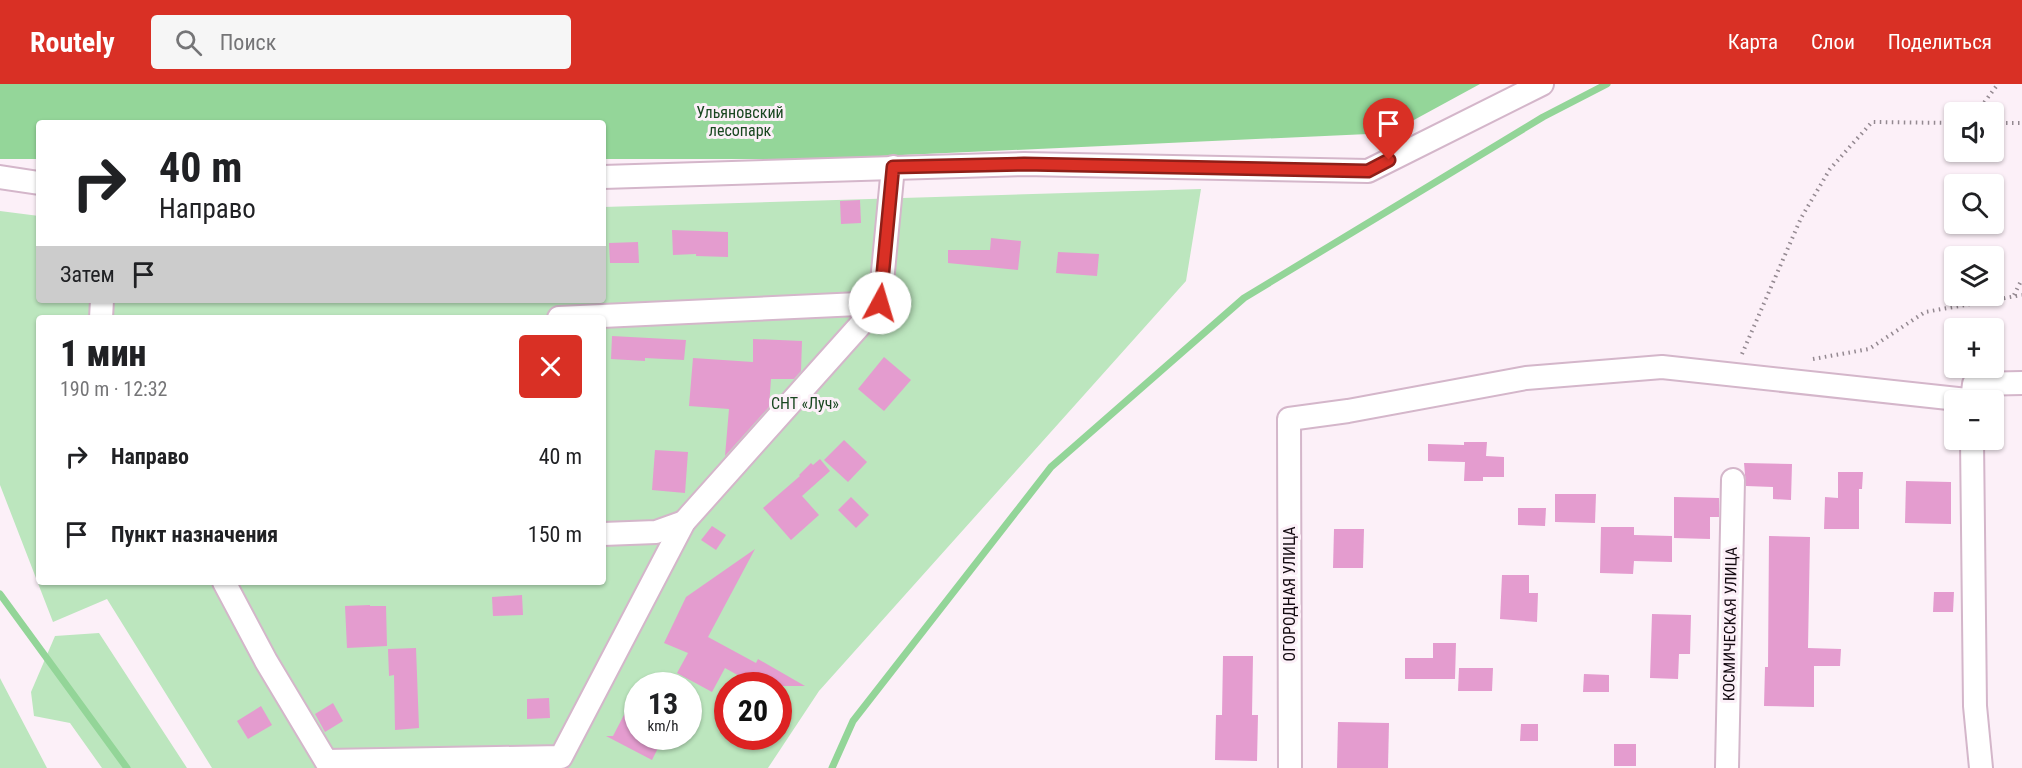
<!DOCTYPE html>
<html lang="ru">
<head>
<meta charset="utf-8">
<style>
	body { margin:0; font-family:"Roboto Condensed",sans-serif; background:#f6f6f6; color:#202124; height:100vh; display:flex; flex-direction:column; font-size:22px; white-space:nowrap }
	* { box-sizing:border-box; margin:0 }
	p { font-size:20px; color:#757577 }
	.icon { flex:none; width:33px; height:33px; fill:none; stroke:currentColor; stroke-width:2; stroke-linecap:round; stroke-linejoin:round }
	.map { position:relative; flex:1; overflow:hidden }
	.sheet { position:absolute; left:36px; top:231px; width:570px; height:270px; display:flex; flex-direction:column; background:#fff; border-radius:6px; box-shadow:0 2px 4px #0004 }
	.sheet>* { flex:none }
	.banner { position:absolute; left:36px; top:36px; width:570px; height:183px; border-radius:6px; box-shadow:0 2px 4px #0004; background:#fff; color:#202124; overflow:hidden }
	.controls { position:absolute; left:1944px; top:18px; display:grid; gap:12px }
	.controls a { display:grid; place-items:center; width:60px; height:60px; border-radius:6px; background:#fff; box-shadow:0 2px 4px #0004; font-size:30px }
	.speed { position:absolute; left:624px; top:588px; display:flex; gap:12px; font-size:30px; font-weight:700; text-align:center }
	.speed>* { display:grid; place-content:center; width:78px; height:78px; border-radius:50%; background:#fff; box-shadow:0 2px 4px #0004; line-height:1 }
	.speed small { font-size:15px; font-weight:400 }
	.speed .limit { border:9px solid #d22; background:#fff; color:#111 }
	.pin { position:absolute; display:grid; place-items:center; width:51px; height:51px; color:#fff; margin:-62px -26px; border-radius:50% 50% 50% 0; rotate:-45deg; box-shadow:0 0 6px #0007 }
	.pin .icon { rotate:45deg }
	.me { position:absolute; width:66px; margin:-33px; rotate:6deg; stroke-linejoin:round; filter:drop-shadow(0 0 4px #0008) }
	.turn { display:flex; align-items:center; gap:21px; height:126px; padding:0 24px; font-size:27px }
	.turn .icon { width:78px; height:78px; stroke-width:2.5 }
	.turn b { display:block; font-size:42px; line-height:51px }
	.then { display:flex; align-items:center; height:57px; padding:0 24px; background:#0003; gap:12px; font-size:22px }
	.round { display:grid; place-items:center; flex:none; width:63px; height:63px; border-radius:6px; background:#f6f6f6 }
	.summary { display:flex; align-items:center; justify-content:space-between; height:102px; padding:0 24px }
	h1 { font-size:36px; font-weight:800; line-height:45px }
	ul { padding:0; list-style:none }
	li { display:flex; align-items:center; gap:18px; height:78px; padding:0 24px }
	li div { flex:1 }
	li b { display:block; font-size:22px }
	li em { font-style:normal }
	header { display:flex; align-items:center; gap:36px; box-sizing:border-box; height:84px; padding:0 30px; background:#d93025; color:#fff }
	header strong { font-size:28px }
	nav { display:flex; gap:33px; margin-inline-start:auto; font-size:21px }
	.search { width:420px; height:54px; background:#f6f6f6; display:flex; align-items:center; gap:15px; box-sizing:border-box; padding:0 21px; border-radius:6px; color:#757577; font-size:22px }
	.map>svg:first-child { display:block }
	.green { fill:#bce6be; fill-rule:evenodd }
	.forest { fill:#94d699 }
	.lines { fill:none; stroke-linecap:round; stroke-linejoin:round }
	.stream { stroke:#93d598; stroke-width:7 }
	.building { fill:#e49ccf }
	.minor-casing { stroke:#d4b6ca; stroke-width:26 }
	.path { stroke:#948991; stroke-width:4; stroke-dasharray:1.5 4.5; stroke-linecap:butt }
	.minor { stroke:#fff; stroke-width:22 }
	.route-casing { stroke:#8d1f18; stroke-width:15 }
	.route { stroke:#d93025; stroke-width:10 }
	.labels { text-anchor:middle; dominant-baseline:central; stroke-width:6; stroke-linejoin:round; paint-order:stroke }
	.park-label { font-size:16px; fill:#194720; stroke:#fcf0f8 }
	.street-label { font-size:16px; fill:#140a11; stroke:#fcf0f8 }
</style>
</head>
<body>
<header>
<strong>Routely</strong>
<div class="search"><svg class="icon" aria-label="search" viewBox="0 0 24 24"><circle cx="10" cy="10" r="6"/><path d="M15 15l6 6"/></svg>Поиск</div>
<nav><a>Карта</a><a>Слои</a><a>Поделиться</a></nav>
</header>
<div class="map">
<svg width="2022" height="684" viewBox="0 0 2022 684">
	<rect width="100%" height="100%" fill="#fcf0f8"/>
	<!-- green -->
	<g class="green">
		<path d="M1201,105L1186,197L819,607L768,684H212L107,515L53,538L0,401V127L39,132V216H603V123ZM39,234H603V498H39ZM638,602H688V652H638ZM728,602H778V652H728Z"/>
		<path d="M99,549L187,684H102L70,639L34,632L31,608L55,552Z"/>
		<path d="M0,594L2,598L47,684H0Z"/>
	</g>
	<!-- forest -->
	<path class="forest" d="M0,0H1480L1390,49L814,75H603V39H39V75H0Z"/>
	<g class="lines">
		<!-- stream -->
		<g class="stream">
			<path d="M0,510L127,684"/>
			<path d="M832,684L853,637L1051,383L1244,214L1543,33L1607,0"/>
		</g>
	</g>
	<!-- building -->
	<g class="building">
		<path d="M860,116L861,139L841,140L840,117Z"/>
		<path d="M672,146L728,148V173L696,172V170L673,171Z"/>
		<path d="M991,154L1021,157L1018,186L948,179V166H990Z"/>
		<path d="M638,158L639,179H610L609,159Z"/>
		<path d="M1058,168L1099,170L1097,192L1056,189Z"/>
		<path d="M612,252L686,256L684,276L645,274V277L611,275Z"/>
		<path d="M753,255L802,257L801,287L794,295H771L769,323L725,372L729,325L689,322L693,274L753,278Z"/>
		<path d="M884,273L911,296L884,327L858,305Z"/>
		<path d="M844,356L867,378L848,398L824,376Z"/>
		<path d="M1464,358H1487L1486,372L1504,373V393H1483V397H1464L1465,378L1428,377V360L1464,361Z"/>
		<path d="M655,366L688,368L685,409L652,406Z"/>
		<path d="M820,375L830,387L802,412L819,431L791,456L763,424L800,392L799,391L811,379L813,381Z"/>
		<path d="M1744,379L1792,380L1791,416L1773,415V403L1746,402Z"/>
		<path d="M1838,388H1863L1862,405H1859V445H1824L1825,413L1838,414Z"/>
		<path d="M1906,397L1951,398V440L1905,439Z"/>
		<path d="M1555,410H1596L1595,439L1555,438Z"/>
		<path d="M851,413L869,431L856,444L838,426Z"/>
		<path d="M1674,413L1719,414V433H1710V455L1674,454Z"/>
		<path d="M1518,424H1546L1545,442L1518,441Z"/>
		<path d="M712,442L726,451L716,466L701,456Z"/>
		<path d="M1601,443H1634V451L1672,452V478L1634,477L1633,490L1600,489Z"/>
		<path d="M1334,445H1364L1363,484H1333Z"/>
		<path d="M1769,452L1810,453L1808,564L1841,565L1840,582H1814V623L1764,622L1765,583H1768Z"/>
		<path d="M755,465L708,553L756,579L758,575L805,602H757L725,584L712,608L677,589L688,569L664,559L686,513Z"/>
		<path d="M1502,491H1529V509H1538L1537,538L1500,535Z"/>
		<path d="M1934,508H1954L1953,528H1933Z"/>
		<path d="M522,511L523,531L493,532L492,513Z"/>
		<path d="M370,521V522H386L387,562L347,564L345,522Z"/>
		<path d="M1652,530L1691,531L1690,570H1679L1678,595L1650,594Z"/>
		<path d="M1433,559H1456L1455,595H1405V574H1433Z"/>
		<path d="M416,564L419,644L395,646L394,591L389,592L388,565Z"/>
		<path d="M1223,572H1253L1252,631H1258L1257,677L1215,676L1216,631H1222Z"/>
		<path d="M1459,584H1493L1492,607H1458Z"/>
		<path d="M1584,590L1609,591V608H1583Z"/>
		<path d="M638,604V652H664L652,676L606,652H613Z"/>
		<path d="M549,614L550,634L527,635V615Z"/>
		<path d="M333,619L343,637L325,648L315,630Z"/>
		<path d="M261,622L272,641L248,655L237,637Z"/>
		<path d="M1338,638L1389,639L1388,684H1337Z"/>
		<path d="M1521,640H1538V657H1520Z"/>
		<rect x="1614" y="660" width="22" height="22"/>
	</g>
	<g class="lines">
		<!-- minor casing -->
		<g class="minor-casing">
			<g id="minor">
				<path d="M0,93L39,99"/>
				<path d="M603,93L1024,80L1368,87L1542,0"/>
				<path d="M101,234L102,216"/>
				<path d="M559,234L880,219"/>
				<path d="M1972,316L1974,300L2022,299"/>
				<path d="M1972,356L1975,622L1981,684"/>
				<path d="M603,450L656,448L684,438"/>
				<path d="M224,498L266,577L326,677L561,673L684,438L880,219L893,83"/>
				<path d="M1290,684L1289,335L1348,327L1526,294L1662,283L1967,316"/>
				<path d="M1727,684L1733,396"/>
			</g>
		</g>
		<!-- path -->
		<g class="path">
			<path d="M1977,28L1998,0"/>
			<path d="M1994,39H2022"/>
			<path d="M2014,211L2022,195"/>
			<path d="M1742,270L1801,134L1830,85L1872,38L1954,39"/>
			<path d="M1813,275L1869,265L1925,228L2022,211"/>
		</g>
		<!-- minor -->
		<use href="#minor" class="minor"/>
	</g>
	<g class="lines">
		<!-- route casing -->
		<g class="route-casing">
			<path id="route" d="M880,219L893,83L1024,80L1368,87L1389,76"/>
		</g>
		<!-- route -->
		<use href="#route" class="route"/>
	</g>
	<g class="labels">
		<!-- park labels -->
		<g class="park-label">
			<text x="740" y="28">Ульяновский<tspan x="740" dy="18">лесопарк</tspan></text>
			<text x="805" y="319">СНТ «Луч»</text>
		</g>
		<!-- street labels -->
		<g class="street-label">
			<text transform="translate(1289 510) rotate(-90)">ОГОРОДНАЯ УЛИЦА</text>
			<text transform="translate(1730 540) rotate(-89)">КОСМИЧЕСКАЯ УЛИЦА</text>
		</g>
	</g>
</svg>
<div class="controls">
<a><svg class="icon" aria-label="sound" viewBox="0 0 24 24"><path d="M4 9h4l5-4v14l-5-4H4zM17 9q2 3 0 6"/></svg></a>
<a><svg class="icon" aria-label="search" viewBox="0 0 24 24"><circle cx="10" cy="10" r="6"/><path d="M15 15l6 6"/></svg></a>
<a><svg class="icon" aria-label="layers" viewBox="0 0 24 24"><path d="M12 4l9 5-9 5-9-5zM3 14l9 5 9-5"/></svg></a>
<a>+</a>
<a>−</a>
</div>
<div class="speed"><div>13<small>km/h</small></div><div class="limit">20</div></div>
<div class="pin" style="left:1389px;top:76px;background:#d93025"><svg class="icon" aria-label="arrive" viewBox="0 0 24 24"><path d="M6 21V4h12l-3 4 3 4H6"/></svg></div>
<svg class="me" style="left:880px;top:219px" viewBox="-20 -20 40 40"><circle r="19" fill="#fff"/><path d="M0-13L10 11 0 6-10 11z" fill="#d93025"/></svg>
<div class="banner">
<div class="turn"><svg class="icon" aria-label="right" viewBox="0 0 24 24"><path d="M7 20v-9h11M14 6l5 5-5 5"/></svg><div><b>40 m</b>Направо</div></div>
<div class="then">Затем<svg class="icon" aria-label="arrive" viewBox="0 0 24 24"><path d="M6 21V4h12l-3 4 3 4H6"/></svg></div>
</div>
<section class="sheet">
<div class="summary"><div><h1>1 мин</h1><p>190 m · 12:32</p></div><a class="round" style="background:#d93025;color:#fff"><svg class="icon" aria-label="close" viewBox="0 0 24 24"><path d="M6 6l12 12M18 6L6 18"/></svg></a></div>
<ul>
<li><svg class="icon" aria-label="right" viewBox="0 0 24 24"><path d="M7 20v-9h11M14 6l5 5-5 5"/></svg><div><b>Направо</b></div><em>40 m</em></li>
<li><svg class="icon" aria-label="arrive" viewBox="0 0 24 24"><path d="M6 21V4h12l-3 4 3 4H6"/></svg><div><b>Пункт назначения</b></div><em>150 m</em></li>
</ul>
</section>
</div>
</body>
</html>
